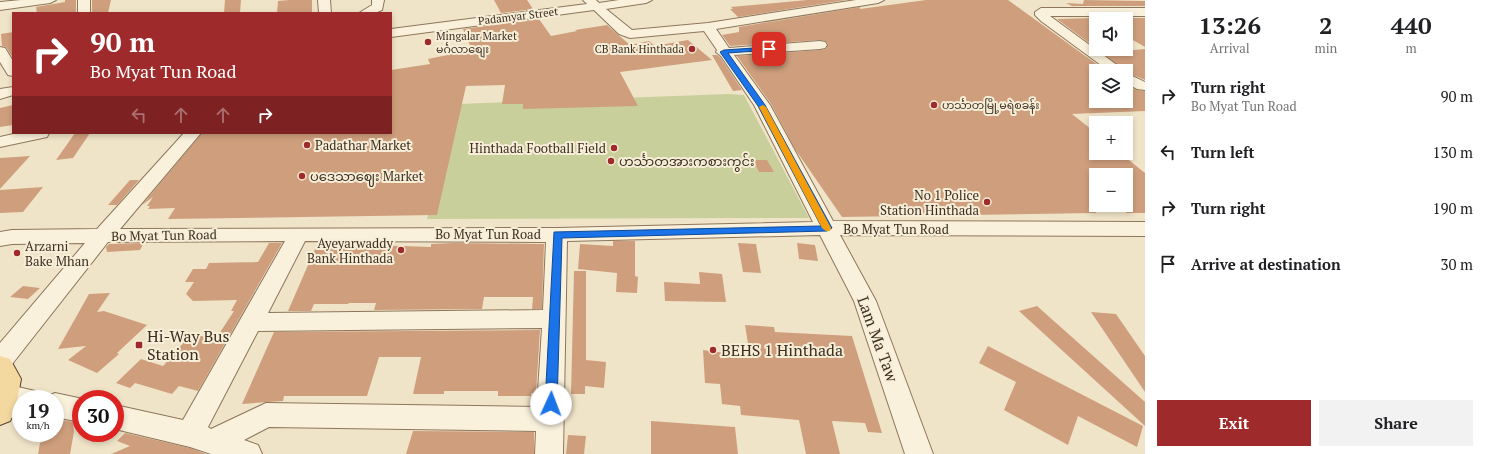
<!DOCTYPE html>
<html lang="en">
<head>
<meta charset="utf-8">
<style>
	body { margin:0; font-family:"PT Serif","Noto Sans Myanmar",serif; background:#f2f2f2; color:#202124; height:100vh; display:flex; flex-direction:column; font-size:15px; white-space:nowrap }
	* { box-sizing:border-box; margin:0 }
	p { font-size:13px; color:#757577 }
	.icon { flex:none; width:22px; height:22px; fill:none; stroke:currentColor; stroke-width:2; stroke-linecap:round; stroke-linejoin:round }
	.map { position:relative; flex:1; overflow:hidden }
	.drawer { display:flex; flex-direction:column; background:#fff; width:340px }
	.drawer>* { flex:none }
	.top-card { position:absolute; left:12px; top:12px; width:380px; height:122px; border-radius:0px; box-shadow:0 2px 6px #0003; background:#9e2a2b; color:#fff; overflow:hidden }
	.tools { position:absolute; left:1089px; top:12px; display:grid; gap:8px }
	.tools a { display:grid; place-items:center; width:44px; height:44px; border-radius:0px; background:#fff; box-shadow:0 2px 6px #0003; font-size:20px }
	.speed { position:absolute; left:12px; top:390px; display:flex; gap:8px; font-size:20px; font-weight:700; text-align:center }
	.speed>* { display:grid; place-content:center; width:52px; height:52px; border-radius:50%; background:#fff; box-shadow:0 2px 6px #0003; line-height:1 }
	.speed small { font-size:10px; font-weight:400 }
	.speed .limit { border:6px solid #d22; background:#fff; color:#111 }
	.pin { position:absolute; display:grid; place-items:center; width:34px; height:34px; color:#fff; margin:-17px; border-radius:8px; box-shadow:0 2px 6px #0006 }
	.me { position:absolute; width:44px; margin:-22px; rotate:2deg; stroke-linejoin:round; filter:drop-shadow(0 0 3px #0008) }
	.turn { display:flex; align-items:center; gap:14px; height:84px; padding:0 12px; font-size:18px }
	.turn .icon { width:52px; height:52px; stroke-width:2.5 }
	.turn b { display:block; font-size:28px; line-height:34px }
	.lanes { display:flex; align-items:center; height:38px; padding:0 12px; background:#0003; justify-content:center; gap:20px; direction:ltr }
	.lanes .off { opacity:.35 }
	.eta { display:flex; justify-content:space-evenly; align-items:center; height:68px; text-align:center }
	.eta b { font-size:24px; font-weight:700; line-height:28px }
	.button { display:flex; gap:8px; margin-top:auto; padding:8px 12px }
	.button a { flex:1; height:46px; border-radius:0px; background:#9e2a2b; color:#fff; font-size:16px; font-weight:700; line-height:46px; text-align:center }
	.button a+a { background:#f2f2f2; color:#202124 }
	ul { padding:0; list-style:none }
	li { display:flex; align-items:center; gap:12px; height:56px; padding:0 12px }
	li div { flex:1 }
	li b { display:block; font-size:15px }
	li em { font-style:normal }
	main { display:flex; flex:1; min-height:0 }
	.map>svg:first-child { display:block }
	.green { fill:#c9cf9b }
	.building { fill:#cf9f7d }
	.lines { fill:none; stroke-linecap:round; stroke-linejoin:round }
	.minor-casing { stroke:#8d765c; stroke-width:2 }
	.major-casing { stroke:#5b4430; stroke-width:2 }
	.minor { fill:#faf1dc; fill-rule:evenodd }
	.major { fill:#f3d9a0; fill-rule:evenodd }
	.route { fill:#1a73e8; stroke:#114b97 }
	.slow { fill:#f59e0b }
	.poi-dot { fill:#9e2a2b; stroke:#f7eed8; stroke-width:1.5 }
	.labels { text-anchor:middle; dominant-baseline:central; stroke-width:4; stroke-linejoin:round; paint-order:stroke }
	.far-street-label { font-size:11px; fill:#3d2e20; stroke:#f7eed8 }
	.far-poi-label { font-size:11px; fill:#3d2e20; stroke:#f7eed8; text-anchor:start }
	.poi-label { font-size:13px; fill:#3d2e20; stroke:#f7eed8; text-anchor:start }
	.street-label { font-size:13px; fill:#3d2e20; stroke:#f7eed8 }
	.near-poi-label { font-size:16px; fill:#3d2e20; stroke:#f7eed8; text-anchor:start }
	.near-street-label { font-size:16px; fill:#3d2e20; stroke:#f7eed8 }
</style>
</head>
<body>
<main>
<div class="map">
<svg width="1145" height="454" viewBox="0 0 1145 454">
	<rect width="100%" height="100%" fill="#f0e4c8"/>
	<!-- green -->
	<path class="green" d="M728,94L744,95L809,218L427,219L458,104Z"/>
	<!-- building -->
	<g class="building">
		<path d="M65,0H76V13H37L36,7L65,2Z"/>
		<path d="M92,0H111L108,13H92Z"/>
		<path d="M225,0H241L240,13H224Z"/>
		<path d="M289,0H312V13H277L278,1Z"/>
		<path d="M494,0H527L533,9L501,13Z"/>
		<path d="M807,0H846L738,17L730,9H733L731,7Z"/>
		<path d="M926,0H1008L1106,71H1096V101H1126V85L1136,90L1145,91V111L1072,114L1096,133V153H1120L1145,173V213H1126V175H1096V213L842,217L795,149L771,104L737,56L820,50L826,49L828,44L825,41L820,40L730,46L722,35L739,32V27L860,7V9Z"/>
		<path d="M1084,0L1145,1V6H1072L1066,3L1083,4Z"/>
		<path d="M1091,18H1145V47L1126,36V19L1096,18V48L1057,19L1092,18Z"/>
		<path d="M539,19L551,36L577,31L575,30L607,25L630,45L649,41L655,46L688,40L712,60L620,72L638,106L523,109V104H502L505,85L466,86L437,215L168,219L175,208L148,209L150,206H147L153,197L142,205L202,133H391V70L430,64L428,59L472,50L463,29Z"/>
		<path d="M13,32V58L6,47L2,46L1,34Z"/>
		<path d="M1145,49V80L1126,72L1102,53Z"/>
		<path d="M712,55H717L720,57L742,90L733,91Z"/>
		<path d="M13,105V125L0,127V108Z"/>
		<path d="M75,133H90L73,158L56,160Z"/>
		<path d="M30,156L0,189V158Z"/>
		<path d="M753,160H767L774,172H759Z"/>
		<path d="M130,180H139L117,205H108Z"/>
		<path d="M43,187L23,212L0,213V190Z"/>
		<path d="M613,241H635V276L638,277L637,293L616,292L617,273L578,269L580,244L613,246Z"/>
		<path d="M144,243L140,250L107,252L106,247L109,244Z"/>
		<path d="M269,243H282L198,391L179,386L172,394L135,383L130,388L116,383L141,359L163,366L192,333L215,340L234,311H231L237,300L193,301L186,294L194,282H185L193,269H206L209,263L258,262Z"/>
		<path d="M453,243L544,244L542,309H532L533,297H484L482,309L374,310L376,303H349L348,304H314L311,311H288L315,249L371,247L372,245L431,247V244Z"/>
		<path d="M738,243L756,244L761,273L743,272Z"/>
		<path d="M797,243L815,245L818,261L799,259Z"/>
		<path d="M574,271H586V360L606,362L604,388L585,386V394H571Z"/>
		<path d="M699,272L722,274L726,302L665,301L664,282L700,284Z"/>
		<path d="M23,286L40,288L28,299L10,297Z"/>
		<path d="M110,293L97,312L104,311L147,325L117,353L119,354L97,373L68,360L86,346L58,349L89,294Z"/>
		<path d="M1037,306L1145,402V426L1019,311Z"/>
		<path d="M1091,312L1116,314L1145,356V392Z"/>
		<path d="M745,325L774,327L775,332L852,336L882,433L868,432L865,423L832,421L840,454H806L799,420L741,415L740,406L722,404L720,384L705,383L703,350L750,356Z"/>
		<path d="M540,330L536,393H531V396H498V391H444V394H413L421,357H379L367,396H284L283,401L242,404L274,332Z"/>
		<path d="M988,346L1143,426L1137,447L1078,416L1068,445L1004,410L1016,382L979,363Z"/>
		<path d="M58,419L73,422L74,432L70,454H38L40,443L48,440L49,433H55V420Z"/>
		<path d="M651,421L735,427L738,454H651Z"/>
		<path d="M413,431L534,432V454H406Z"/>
		<path d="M125,433L190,448L206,454H111L130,446L117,441Z"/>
		<path d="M568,435L586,436L584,454H566Z"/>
	</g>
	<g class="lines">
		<!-- minor casing -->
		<g class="minor-casing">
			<g id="minor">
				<path d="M21,0H56L50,3L0,10V2Z"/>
				<rect x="78" y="0" width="12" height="13"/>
				<path d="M318,0H330L331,13H319Z"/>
				<path d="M372,0H384L382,10L375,13H359L372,5Z"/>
				<path d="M583,0H596L599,3L619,0H652L646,3L606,9L632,30L708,23L856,0H884L878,3L716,29L729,48L820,41L825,42L827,45L825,48L820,49L734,55L770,105L833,221L1145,222V236L840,235L876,301L933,454H905L854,301L820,235L567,241L563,454H535L536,431L269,427L244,440L258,445L262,454H211L190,447L115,429V405L183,420L285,241L108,242L9,368L0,371V343L85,243L12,244L0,246V232L12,230L97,229L184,133H201L120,229L557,228L813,222L754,105L721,56L716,52L717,50L704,31L630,38L619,34L594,10L391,37V29L587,4ZM305,241L546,242L543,310L268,313ZM542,328L537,407L266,403L211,429L208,427L258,331Z"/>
				<path d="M1041,8H1145V16H1050L1125,71H1109L1041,21L1035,15V12Z"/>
				<path d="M0,47L5,48L13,61V76L8,75L0,62Z"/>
				<path d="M1126,73L1145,82V90L1137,89L1126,83Z"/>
				<path d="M13,87V95L0,99V89Z"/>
				<path d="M18,133H49L47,137L0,147V137Z"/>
				<path d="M5,384L35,391L39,399H21V409L0,404V386Z"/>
				<path d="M55,393L83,399H81V422L55,417V399H45L46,397Z"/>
			</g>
		</g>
		<!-- major casing -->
		<g class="major-casing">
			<path id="major" d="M0,356L10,359L21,379L15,412L10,421L0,425Z"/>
		</g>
		<!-- minor -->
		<use href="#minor" class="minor"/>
		<!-- major -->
		<use href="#major" class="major"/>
	</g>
	<!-- route -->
	<path class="route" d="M769,47L771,48V50L728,53L765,105L832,228L827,231L562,238L557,404L556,408L551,410L547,408L545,404L554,232L821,226L758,106L720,52L724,50Z"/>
	<!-- slow -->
	<path class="slow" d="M763,105L766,107L831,228L830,231H826L822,228L759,107Z"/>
	<!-- markers -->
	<g class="poi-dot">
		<circle cx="428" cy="42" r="4"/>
		<circle cx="692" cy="49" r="4"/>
		<circle cx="934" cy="105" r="4"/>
		<circle cx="307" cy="145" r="4"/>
		<circle cx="614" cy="148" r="4"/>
		<circle cx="611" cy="161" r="4"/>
		<circle cx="302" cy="176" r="4"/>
		<circle cx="987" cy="202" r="4"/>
		<circle cx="401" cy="250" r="4"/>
		<circle cx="17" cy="253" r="4"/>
		<rect x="135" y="341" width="8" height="8" rx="2"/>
		<circle cx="713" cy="350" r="4"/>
	</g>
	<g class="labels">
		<!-- far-street labels -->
		<g class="far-street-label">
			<text transform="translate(518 16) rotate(-7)">Padamyar Street</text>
		</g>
		<!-- far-poi labels -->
		<g class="far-poi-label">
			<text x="436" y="36">Mingalar Market<tspan x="436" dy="13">မင်္ဂလာစျေး</tspan></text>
			<text x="684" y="49" text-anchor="end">CB Bank Hinthada</text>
			<text x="942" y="105">ဟင်္သာတမြို့မရဲစခန်း</text>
		</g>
		<!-- poi labels -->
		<g class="poi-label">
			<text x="315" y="145">Padathar Market</text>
			<text x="606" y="148" text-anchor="end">Hinthada Football Field</text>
			<text x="619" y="161">ဟင်္သာတအားကစားကွင်း</text>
			<text x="310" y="176">ပဒေသာဈေး Market</text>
			<text x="979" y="195" text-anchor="end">No 1 Police<tspan x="979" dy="15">Station Hinthada</tspan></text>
			<text x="393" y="243" text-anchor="end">Ayeyarwaddy<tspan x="393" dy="15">Bank Hinthada</tspan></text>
			<text x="25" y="246">Arzarni<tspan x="25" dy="15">Bake Mhan</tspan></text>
		</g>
		<!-- street labels -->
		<g class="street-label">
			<text x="896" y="229">Bo Myat Tun Road</text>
			<text x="488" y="234">Bo Myat Tun Road</text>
			<text transform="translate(164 235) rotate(-1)">Bo Myat Tun Road</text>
		</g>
		<!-- near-poi labels -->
		<g class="near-poi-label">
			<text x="147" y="336">Hi-Way Bus<tspan x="147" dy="18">Station</tspan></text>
			<text x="721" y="350">BEHS 1 Hinthada</text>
		</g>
		<!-- near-street labels -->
		<g class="near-street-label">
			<text transform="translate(878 339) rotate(70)">Lam Ma Taw</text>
		</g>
	</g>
</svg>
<div class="tools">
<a><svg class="icon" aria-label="sound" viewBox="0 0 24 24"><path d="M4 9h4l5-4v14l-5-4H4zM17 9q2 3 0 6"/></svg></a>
<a><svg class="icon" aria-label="layers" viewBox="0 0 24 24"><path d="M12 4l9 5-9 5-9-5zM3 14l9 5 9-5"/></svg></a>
<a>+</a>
<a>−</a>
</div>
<div class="speed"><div>19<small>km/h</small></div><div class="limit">30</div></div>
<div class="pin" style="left:769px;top:49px;background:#d93025"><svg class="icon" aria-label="arrive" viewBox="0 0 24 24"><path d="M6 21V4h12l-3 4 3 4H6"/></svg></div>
<svg class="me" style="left:551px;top:404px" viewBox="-20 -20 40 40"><circle r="19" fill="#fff"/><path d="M0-13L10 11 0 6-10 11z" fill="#1a73e8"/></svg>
<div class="top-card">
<div class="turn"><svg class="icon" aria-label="right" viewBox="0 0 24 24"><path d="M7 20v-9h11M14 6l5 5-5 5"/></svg><div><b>90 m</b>Bo Myat Tun Road</div></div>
<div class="lanes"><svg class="icon off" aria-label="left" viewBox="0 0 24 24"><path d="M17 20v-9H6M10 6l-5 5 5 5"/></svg><svg class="icon off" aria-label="ahead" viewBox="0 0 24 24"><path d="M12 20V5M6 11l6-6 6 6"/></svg><svg class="icon off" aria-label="ahead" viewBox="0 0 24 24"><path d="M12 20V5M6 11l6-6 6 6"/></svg><svg class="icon" aria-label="right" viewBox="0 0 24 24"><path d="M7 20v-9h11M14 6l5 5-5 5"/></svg></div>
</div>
</div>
<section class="drawer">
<div class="eta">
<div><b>13:26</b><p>Arrival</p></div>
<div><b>2</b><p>min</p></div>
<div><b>440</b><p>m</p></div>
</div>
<ul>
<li><svg class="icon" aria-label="right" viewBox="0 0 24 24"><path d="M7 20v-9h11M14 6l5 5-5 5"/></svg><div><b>Turn right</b><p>Bo Myat Tun Road</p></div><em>90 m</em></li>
<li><svg class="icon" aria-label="left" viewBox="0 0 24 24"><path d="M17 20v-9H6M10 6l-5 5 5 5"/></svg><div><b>Turn left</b></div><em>130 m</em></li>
<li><svg class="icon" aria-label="right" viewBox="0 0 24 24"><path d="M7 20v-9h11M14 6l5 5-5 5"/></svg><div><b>Turn right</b></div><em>190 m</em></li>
<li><svg class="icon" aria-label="arrive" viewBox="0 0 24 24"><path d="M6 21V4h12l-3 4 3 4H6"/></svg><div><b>Arrive at destination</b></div><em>30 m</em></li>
</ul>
<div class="button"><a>Exit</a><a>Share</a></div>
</section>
</main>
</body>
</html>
